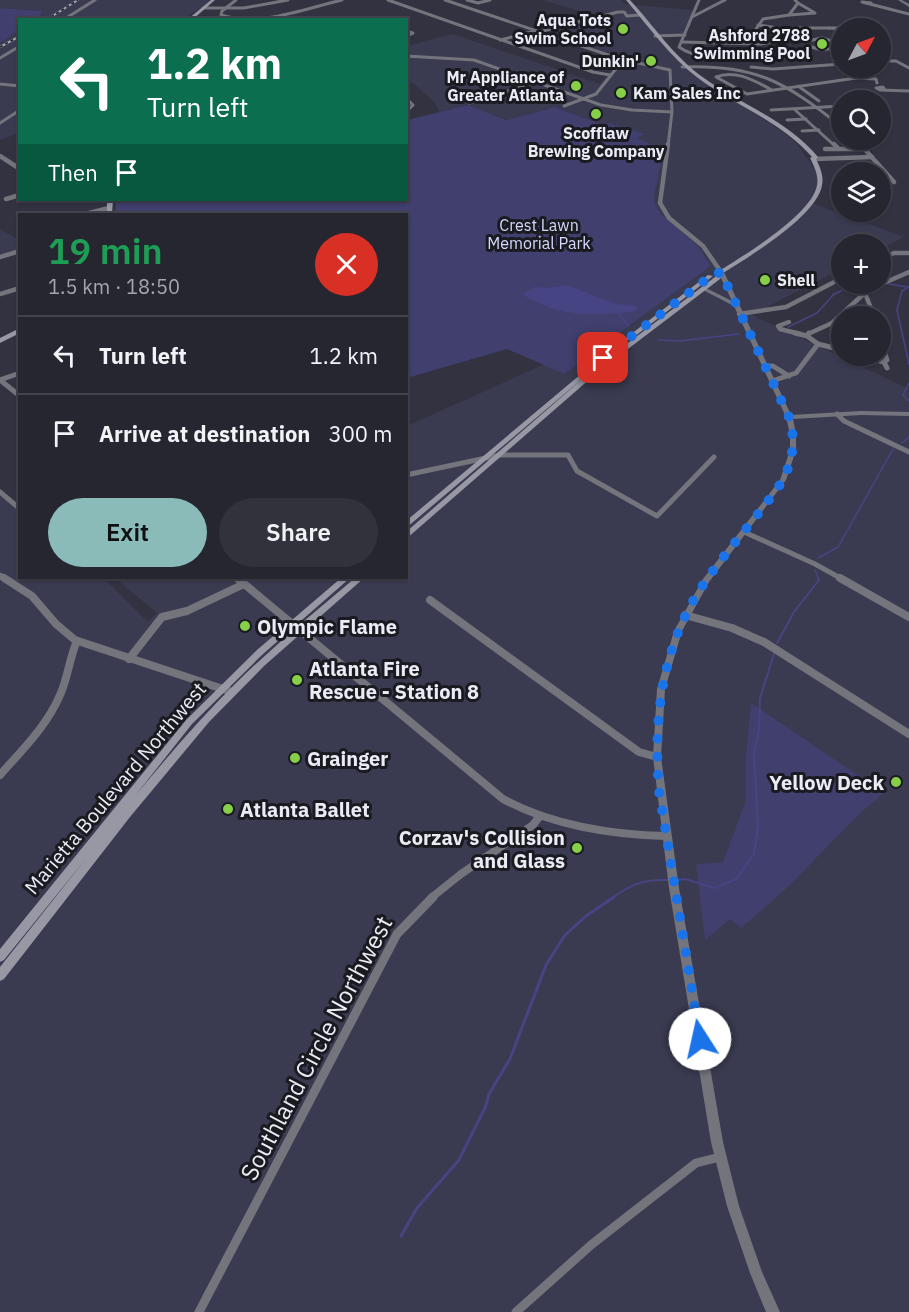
<!DOCTYPE html>
<html lang="en">
<head>
<meta charset="utf-8">
<style>
	body { margin:0; font-family:"IBM Plex Sans",sans-serif; background:#32323d; color:#f1f3f6; height:100vh; display:flex; flex-direction:column; font-size:22px; white-space:nowrap }
	* { box-sizing:border-box; margin:0 }
	p { font-size:20px; color:#a4a5ab }
	.icon { flex:none; width:33px; height:33px; fill:none; stroke:currentColor; stroke-width:2; stroke-linecap:round; stroke-linejoin:round }
	.map { position:relative; flex:1; overflow:hidden }
	.panel { position:absolute; left:18px; top:213px; width:390px; height:366px; display:flex; flex-direction:column; background:#262631; border-radius:0px; box-shadow:0 2px 4px #0004,0 0 0 2px #42434d }
	.panel>* { flex:none }
	.guide { position:absolute; left:18px; top:18px; width:390px; height:183px; border-radius:0px; box-shadow:0 2px 4px #0004,0 0 0 2px #42434d; background:#0b6e4f; color:#fff; overflow:hidden }
	.needle { width:39px; rotate:49deg }
	.controls { position:absolute; left:831px; top:18px; display:grid; gap:12px }
	.controls a { display:grid; place-items:center; width:60px; height:60px; border-radius:50%; background:#262631; box-shadow:0 2px 4px #0004,0 0 0 2px #42434d; font-size:30px }
	.pin { position:absolute; display:grid; place-items:center; width:51px; height:51px; color:#fff; margin:-26px; border-radius:12px; box-shadow:0 3px 9px #0006 }
	.me { position:absolute; width:66px; margin:-33px; rotate:350deg; stroke-linejoin:round; filter:drop-shadow(0 0 4px #0008) }
	.turn { display:flex; align-items:center; gap:21px; height:126px; padding:0 30px; font-size:27px }
	.turn .icon { width:78px; height:78px; stroke-width:2.5 }
	.turn b { display:block; font-size:42px; line-height:51px }
	.then { display:flex; align-items:center; height:57px; padding:0 30px; background:#0003; gap:12px; font-size:22px }
	.round { display:grid; place-items:center; flex:none; width:63px; height:63px; border-radius:32px; background:#32323d }
	.head { display:flex; align-items:center; justify-content:space-between; height:102px; padding:0 30px }
	h1 { font-size:36px; font-weight:600; line-height:45px; color:#1e9e55 }
	.primary-button { display:flex; gap:12px; margin-top:auto; padding:12px 30px }
	.primary-button a { flex:1; height:69px; border-radius:36px; background:#8bbbb9; color:#111; font-size:24px; font-weight:600; line-height:69px; text-align:center }
	.primary-button a+a { background:#32323d; color:#f1f3f6 }
	ul { padding:0; list-style:none }
	li { display:flex; align-items:center; gap:18px; height:78px; padding:0 30px; border-top:2px solid #42434d }
	li div { flex:1 }
	li b { display:block; font-size:22px }
	li em { font-style:normal }
	.map>svg:first-child { display:block }
	.built { fill:#3a3b50 }
	.green { fill:#403f6d }
	.water { fill:#474484 }
	.lines { fill:none; stroke-linecap:round; stroke-linejoin:round }
	.stream-far2 { stroke:#474484; stroke-width:1.5 }
	.stream-far1 { stroke:#474484; stroke-width:2 }
	.stream { stroke:#474484; stroke-width:3 }
	.minor-far4 { stroke:#73747c; stroke-width:3 }
	.minor-far3 { stroke:#73747c; stroke-width:4.5 }
	.minor-far2 { stroke:#73747c; stroke-width:5 }
	.minor-far1 { stroke:#73747c; stroke-width:8 }
	.minor { stroke:#73747c; stroke-width:9 }
	.tertiary { fill:#73747c; fill-rule:evenodd }
	.secondary { fill:#9798a4; fill-rule:evenodd }
	.rail-casing { stroke:#a4a4b0; stroke-width:2 }
	.rail { stroke:#1a1b21; stroke-width:1.5; stroke-dasharray:3; stroke-linecap:butt }
	.route { stroke:#1a73e8; stroke-width:10; stroke-dasharray:0 18 }
	.poi-dot { fill:#88cf49; stroke:#1a1b21; stroke-width:2 }
	.labels { text-anchor:middle; dominant-baseline:central; stroke-width:6; stroke-linejoin:round; paint-order:stroke }
	.far-poi-label { font-size:16px; font-weight:bold; fill:#eaebf5; stroke:#1a1b21; text-anchor:end }
	.far-park-label { font-size:16px; fill:#d6d8fe; stroke:#1a1b21 }
	.poi-label { font-size:20px; font-weight:bold; fill:#eaebf5; stroke:#1a1b21; text-anchor:start }
	.street-label { font-size:20px; fill:#eaebf5; stroke:#1a1b21 }
	.near-street-label { font-size:24px; fill:#eaebf5; stroke:#1a1b21 }
</style>
</head>
<body>
<div class="map">
<svg width="909" height="1312" viewBox="0 0 909 1312">
	<rect width="100%" height="100%" fill="#323241"/>
	<!-- built -->
	<g class="built">
		<path d="M0,0H214L181,20L36,19L40,17L42,11L0,8Z"/>
		<path d="M543,0H621L624,4L693,10L685,34L658,36L702,79L783,132L797,144L819,175L814,204L904,237L881,249L880,244H842L841,269L752,315L909,389V1312H0V490L19,506L20,578H104L148,622L157,613L115,578H406L407,426L545,364L566,374L590,354L585,352L605,337L611,339L711,266L661,214L655,204L637,138L644,134L603,125L555,107L506,120L468,105L439,112L434,102L413,83H407V46L453,34L600,84L621,60L554,35L563,32L552,28L596,16Z"/>
		<path d="M19,30V132L0,140V43Z"/>
		<path d="M0,229L20,241L19,250L0,256Z"/>
	</g>
	<!-- green -->
	<g class="green">
		<path d="M0,8L42,11L40,17L36,19L20,20L19,30L0,43Z"/>
		<path d="M468,105L506,120L555,107L603,125L608,123L645,134L637,138L664,150L654,195L655,204L661,214L697,245L711,266L611,339L605,337L585,351L591,354L565,374L507,349L407,378L406,214H115L116,200H406L407,120Z"/>
		<path d="M751,703L884,793L857,816L790,885L741,928L730,919L705,940L696,864L723,862L746,800V756Z"/>
	</g>
	<!-- water -->
	<path class="water" d="M567,285L616,304L635,306L638,309L632,312C598,315 567,318 535,301C530,299 527,298 523,294L534,287L547,288Z"/>
	<g class="lines">
		<!-- stream-far2 -->
		<g class="stream-far2">
			<path d="M889,284L907,287"/>
			<path d="M909,287L902,291L897,310L909,364"/>
			<path d="M618,313L629,326"/>
			<path d="M788,327L817,313L834,294L857,284"/>
			<path d="M658,340L679,341L739,334"/>
			<path d="M909,383L903,395L909,401"/>
			<path d="M902,443L909,437"/>
			<path d="M818,558L838,547L893,449"/>
			<path d="M815,570L819,579"/>
		</g>
		<!-- stream-far1 -->
		<g class="stream-far1">
			<path d="M777,643L794,612L819,580L818,578"/>
			<path d="M677,880L685,879L715,888L736,879L754,854L758,826L754,754L759,730L760,698L774,654"/>
			<path d="M612,898C632,884 643,879 668,880"/>
		</g>
		<!-- stream -->
		<path class="stream" d="M401,1236L417,1208L459,1160L485,1108L489,1094L510,1059L546,965L565,935L586,916L614,897"/>
		<!-- minor-far4 -->
		<g class="minor-far4">
			<path d="M236,0L222,11L221,15C261,27 303,9 342,0"/>
			<path d="M388,0L593,72L610,75"/>
			<path d="M445,0L620,59L670,70L672,112L668,146"/>
			<path d="M467,0L478,3L490,0"/>
			<path d="M699,0L679,47C698,61 727,56 749,56"/>
			<path d="M871,3L862,2L909,14"/>
			<path d="M203,8H244L288,0"/>
			<path d="M789,15L815,13L798,3"/>
			<path d="M692,17L725,0"/>
			<path d="M63,20L95,0"/>
			<path d="M758,25L778,28H829"/>
			<path d="M842,29L829,28H846"/>
			<path d="M406,31L413,33L406,36"/>
			<path d="M539,32L618,12H624L627,16L640,15"/>
			<path d="M655,36L685,35"/>
			<path d="M500,40L535,31"/>
			<path d="M682,42L761,44L783,40H804"/>
			<path d="M750,44L754,32L763,19L789,15L798,3L795,0"/>
			<path d="M842,44L822,38L803,42C815,51 829,51 842,45"/>
			<path d="M406,56L474,60L601,105L632,110L672,112"/>
			<path d="M0,58L20,46"/>
			<path d="M880,61H896L909,68"/>
			<path d="M682,67C756,64 785,82 842,127"/>
			<path d="M751,67L773,69L842,64"/>
			<path d="M0,84L20,86"/>
			<path d="M798,86L819,101"/>
			<path d="M772,90C755,81 736,69 716,77L747,94L856,78L876,79L877,83"/>
			<path d="M885,90L883,87L876,88L880,90L909,91"/>
			<path d="M406,98L413,105L406,112"/>
			<path d="M469,103L538,82"/>
			<path d="M564,106L596,94L623,60"/>
			<path d="M794,109L835,146"/>
			<path d="M771,110L842,106"/>
			<path d="M787,120L806,119"/>
			<path d="M0,123L20,110"/>
			<path d="M802,131L819,130"/>
			<path d="M856,140L861,146"/>
		</g>
		<!-- minor-far3 -->
		<g class="minor-far3">
			<path d="M668,144L660,203L669,218L703,246L721,272"/>
			<path d="M834,144L838,148"/>
			<path d="M860,144L894,182"/>
			<path d="M825,149H865"/>
			<path d="M0,156L20,169"/>
			<path d="M814,159L872,157"/>
			<path d="M6,199L20,195"/>
			<path d="M85,214L109,208"/>
			<path d="M0,257L20,251"/>
			<path d="M880,259L894,253H909"/>
			<path d="M865,293L874,316"/>
			<path d="M0,294L20,288"/>
			<path d="M739,314L786,307L842,278"/>
			<path d="M837,318L841,334"/>
			<path d="M789,322L778,326L780,329L800,334"/>
			<path d="M808,334L832,323L868,290L909,272"/>
		</g>
		<!-- minor-far2 -->
		<g class="minor-far2">
			<path d="M795,333L807,336"/>
			<path d="M809,333L807,336L818,344L842,350"/>
			<path d="M841,333L842,338"/>
			<path d="M880,339L887,360L884,362"/>
			<path d="M860,356L884,362L887,368"/>
			<path d="M765,366H773L789,376"/>
			<path d="M20,373L0,380L20,396"/>
			<path d="M772,381L796,373L818,344"/>
			<path d="M837,414L844,421L909,452"/>
			<path d="M406,475L500,455H568L577,471L657,516L714,457"/>
			<path d="M0,492L20,509"/>
			<path d="M744,532L815,564L842,579"/>
			<path d="M0,575L7,579"/>
			<path d="M237,578L239,579"/>
		</g>
		<!-- minor-far1 -->
		<g class="minor-far1">
			<path d="M4,578L32,596L56,624L75,640L232,692"/>
			<path d="M237,578L503,799C551,825 612,835 666,836"/>
			<path d="M840,578L909,617"/>
			<path d="M430,600L639,752L657,757"/>
			<path d="M685,615L732,628L764,642L909,734"/>
			<path d="M129,659L162,617L187,611L244,584"/>
			<path d="M0,775C22,750 47,726 60,695C68,678 69,659 77,641"/>
			<path d="M431,898L461,874L533,825L539,817"/>
		</g>
		<!-- minor -->
		<g class="minor">
			<path d="M199,1312L397,934L433,897"/>
			<path d="M516,1312L591,1245L696,1163L720,1157"/>
		</g>
		<!-- tertiary -->
		<g class="tertiary">
			<path d="M898,0H902L909,4V7Z"/>
			<path d="M721,270L724,272L791,415L861,411L909,412V416L861,415L793,419L796,434V450L786,480L709,582L682,631L665,689L661,757L679,888L723,1142L739,1206L762,1272L780,1312H766L750,1273L727,1206L711,1142L669,888L653,757L657,689L674,631L703,579L780,480L790,450V434L786,417L733,304H730L701,289L706,288L732,301L718,272Z"/>
		</g>
		<!-- secondary -->
		<g class="secondary">
			<path d="M211,0H215L192,20H187Z"/>
			<path d="M626,0H630C654,26 674,57 704,78C742,105 787,120 818,157L816,159C820,167 824,176 822,185C818,215 749,257 723,273L720,279L599,371L406,539V532L588,374L406,528V521L587,369H591V371L715,277L719,271C743,256 813,214 817,185C819,176 814,166 810,158L812,157C780,121 736,106 698,78C670,57 649,27 626,0Z"/>
			<path d="M107,200H113L112,214H107Z"/>
			<path d="M708,275L713,276L630,340H626V338Z"/>
			<path d="M20,328V333L0,343V338Z"/>
			<path d="M341,578H350L263,654L192,724L135,796C168,756 202,716 239,680C276,644 316,611 355,578H364L264,666L209,722L130,817L4,979L0,981V967L88,856L4,960L0,962V949L186,720L257,650Z"/>
		</g>
		<!-- rail casing -->
		<g class="rail-casing">
			<g id="rail">
				<path d="M46,20L78,0"/>
				<path d="M0,47L20,36"/>
			</g>
		</g>
		<!-- rail -->
		<use href="#rail" class="rail"/>
	</g>
	<g class="lines">
		<!-- route -->
		<path class="route" d="M603,358L711,276L721,272L789,417C796,440 793,459 783,480C759,516 729,547 705,582C662,644 653,717 659,791L700,1039"/>
	</g>
	<!-- markers -->
	<g class="poi-dot">
		<circle cx="623" cy="29" r="6"/>
		<circle cx="822" cy="44" r="6"/>
		<circle cx="651" cy="61" r="6"/>
		<circle cx="576" cy="86" r="6"/>
		<circle cx="621" cy="93" r="6"/>
		<circle cx="596" cy="114" r="6"/>
		<circle cx="765" cy="280" r="6"/>
		<circle cx="245" cy="626" r="6"/>
		<circle cx="297" cy="680" r="6"/>
		<circle cx="295" cy="758" r="6"/>
		<circle cx="896" cy="782" r="6"/>
		<circle cx="228" cy="809" r="6"/>
		<circle cx="577" cy="848" r="6"/>
	</g>
	<g class="labels">
		<!-- far-poi labels -->
		<g class="far-poi-label">
			<text x="611" y="20">Aqua Tots<tspan x="611" dy="18">Swim School</tspan></text>
			<text x="810" y="35">Ashford 2788<tspan x="810" dy="18">Swimming Pool</tspan></text>
			<text x="639" y="61">Dunkin'</text>
			<text x="564" y="77">Mr Appliance of<tspan x="564" dy="18">Greater Atlanta</tspan></text>
			<text x="633" y="93" text-anchor="start">Kam Sales Inc</text>
			<text x="596" y="133" text-anchor="middle">Scofflaw<tspan x="596" dy="18">Brewing Company</tspan></text>
			<text x="777" y="280" text-anchor="start">Shell</text>
		</g>
		<!-- far-park labels -->
		<g class="far-park-label">
			<text x="539" y="225">Crest Lawn<tspan x="539" dy="18">Memorial Park</tspan></text>
		</g>
		<!-- poi labels -->
		<g class="poi-label">
			<text x="257" y="626">Olympic Flame</text>
			<text x="309" y="668">Atlanta Fire<tspan x="309" dy="23">Rescue - Station 8</tspan></text>
			<text x="307" y="758">Grainger</text>
			<text x="884" y="782" text-anchor="end">Yellow Deck</text>
			<text x="240" y="809">Atlanta Ballet</text>
			<text x="565" y="837" text-anchor="end">Corzav's Collision<tspan x="565" dy="23">and Glass</tspan></text>
		</g>
		<!-- street labels -->
		<g class="street-label">
			<text transform="translate(115 788) rotate(-50)">Marietta Boulevard Northwest</text>
		</g>
		<!-- near-street labels -->
		<g class="near-street-label">
			<text transform="translate(316 1048) rotate(-62)">Southland Circle Northwest</text>
		</g>
	</g>
</svg>
<div class="controls">
<a><svg class="needle" viewBox="-14 -14 28 28"><path d="M0-13l5 13h-10z" fill="#e53935"/><path d="M0 13l5-13h-10z" fill="#a4a5ab"/></svg></a>
<a><svg class="icon" aria-label="search" viewBox="0 0 24 24"><circle cx="10" cy="10" r="6"/><path d="M15 15l6 6"/></svg></a>
<a><svg class="icon" aria-label="layers" viewBox="0 0 24 24"><path d="M12 4l9 5-9 5-9-5zM3 14l9 5 9-5"/></svg></a>
<a>+</a>
<a>−</a>
</div>
<div class="pin" style="left:603px;top:358px;background:#d93025"><svg class="icon" aria-label="arrive" viewBox="0 0 24 24"><path d="M6 21V4h12l-3 4 3 4H6"/></svg></div>
<svg class="me" style="left:700px;top:1039px" viewBox="-20 -20 40 40"><circle r="19" fill="#fff"/><path d="M0-13L10 11 0 6-10 11z" fill="#1a73e8"/></svg>
<div class="guide">
<div class="turn"><svg class="icon" aria-label="left" viewBox="0 0 24 24"><path d="M17 20v-9H6M10 6l-5 5 5 5"/></svg><div><b>1.2 km</b>Turn left</div></div>
<div class="then">Then<svg class="icon" aria-label="arrive" viewBox="0 0 24 24"><path d="M6 21V4h12l-3 4 3 4H6"/></svg></div>
</div>
<section class="panel">
<div class="head"><div><h1>19 min</h1><p>1.5 km · 18:50</p></div><a class="round" style="background:#d93025;color:#fff"><svg class="icon" aria-label="close" viewBox="0 0 24 24"><path d="M6 6l12 12M18 6L6 18"/></svg></a></div>
<ul>
<li><svg class="icon" aria-label="left" viewBox="0 0 24 24"><path d="M17 20v-9H6M10 6l-5 5 5 5"/></svg><div><b>Turn left</b></div><em>1.2 km</em></li>
<li><svg class="icon" aria-label="arrive" viewBox="0 0 24 24"><path d="M6 21V4h12l-3 4 3 4H6"/></svg><div><b>Arrive at destination</b></div><em>300 m</em></li>
</ul>
<div class="primary-button"><a>Exit</a><a>Share</a></div>
</section>
</div>
</body>
</html>
